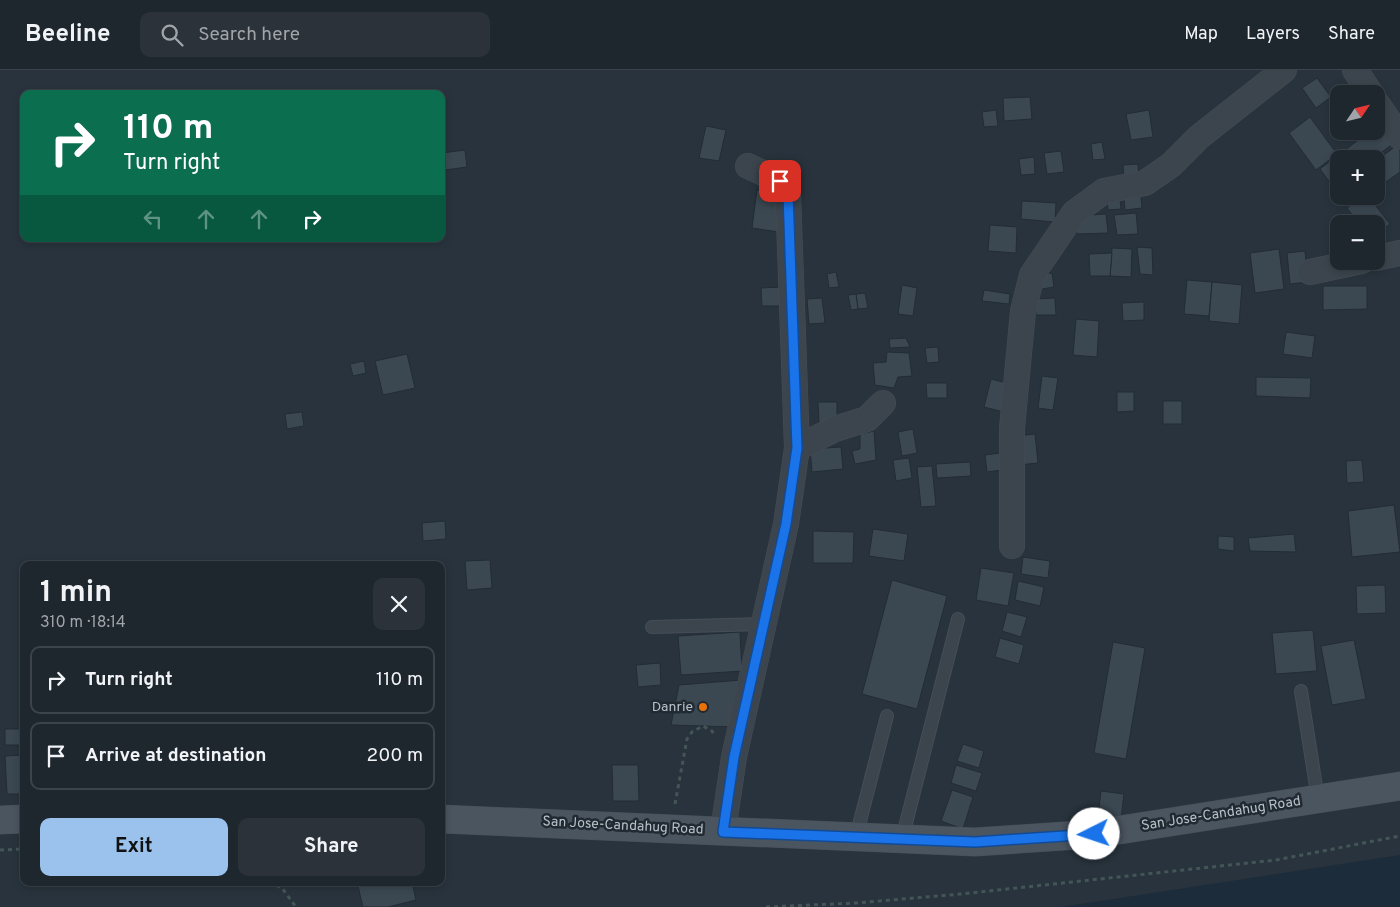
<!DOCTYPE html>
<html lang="en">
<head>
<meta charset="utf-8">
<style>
	body { margin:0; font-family:Overpass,sans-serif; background:#2b323a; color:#f1f3f6; height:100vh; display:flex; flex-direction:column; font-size:19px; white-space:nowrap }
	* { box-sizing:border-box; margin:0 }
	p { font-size:16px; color:#a1a5aa }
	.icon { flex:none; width:28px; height:28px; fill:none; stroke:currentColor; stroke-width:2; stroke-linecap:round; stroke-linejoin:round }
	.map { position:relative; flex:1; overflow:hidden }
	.drawer { position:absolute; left:20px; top:491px; width:425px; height:325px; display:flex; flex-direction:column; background:#1e262e; border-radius:10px; box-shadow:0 2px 8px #0003,0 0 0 1px #3c434a }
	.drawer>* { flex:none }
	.top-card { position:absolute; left:20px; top:20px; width:425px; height:152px; border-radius:10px; box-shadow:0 2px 8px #0003,0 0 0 1px #3c434a; background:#0b6e4f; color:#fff; overflow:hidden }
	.needle { width:32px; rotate:55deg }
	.tools { position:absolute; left:1330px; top:15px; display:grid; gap:10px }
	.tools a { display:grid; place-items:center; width:55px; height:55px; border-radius:10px; background:#1e262e; box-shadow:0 2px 8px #0003,0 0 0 1px #3c434a; font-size:25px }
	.pin { position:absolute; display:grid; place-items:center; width:42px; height:42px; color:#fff; margin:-21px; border-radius:10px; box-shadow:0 2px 8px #0006 }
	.me { position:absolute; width:55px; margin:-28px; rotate:266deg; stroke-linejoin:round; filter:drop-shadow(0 0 4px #0008) }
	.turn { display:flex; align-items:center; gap:18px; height:105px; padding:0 20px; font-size:22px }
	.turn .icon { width:65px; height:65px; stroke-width:2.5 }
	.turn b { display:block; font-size:35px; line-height:42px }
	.lanes { display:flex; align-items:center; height:48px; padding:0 20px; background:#0003; justify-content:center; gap:25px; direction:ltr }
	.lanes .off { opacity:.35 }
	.round { display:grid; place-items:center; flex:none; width:52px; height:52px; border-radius:10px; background:#2b323a }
	.overview { display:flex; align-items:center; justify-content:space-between; height:85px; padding:0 20px }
	h1 { font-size:30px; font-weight:700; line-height:38px }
	.primary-button { display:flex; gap:10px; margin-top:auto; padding:10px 20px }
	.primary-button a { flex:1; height:58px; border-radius:10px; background:#9ac2ec; color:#111; font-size:20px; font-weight:700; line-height:58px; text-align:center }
	.primary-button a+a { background:#2b323a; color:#f1f3f6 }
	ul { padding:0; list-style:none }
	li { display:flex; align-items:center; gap:15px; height:68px; margin:0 10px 8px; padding:0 10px; border:2px solid #3c434a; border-radius:10px }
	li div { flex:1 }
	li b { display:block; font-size:19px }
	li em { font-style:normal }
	header { display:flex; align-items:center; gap:30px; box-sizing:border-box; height:70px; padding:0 25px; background:#1e262e; border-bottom:1px solid #3c434a }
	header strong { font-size:24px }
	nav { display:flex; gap:28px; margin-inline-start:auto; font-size:18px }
	.search { width:350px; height:45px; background:#2b323a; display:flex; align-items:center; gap:12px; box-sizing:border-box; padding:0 18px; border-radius:10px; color:#a1a5aa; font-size:19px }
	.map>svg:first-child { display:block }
	.water { fill:#1c2c3a }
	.building { fill:#3b4852; stroke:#232c34 }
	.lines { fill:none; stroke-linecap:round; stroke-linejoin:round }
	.lane-casing { stroke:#454e56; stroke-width:14 }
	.street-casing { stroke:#454e56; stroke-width:26 }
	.secondary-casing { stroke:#454e56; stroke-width:29 }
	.path { stroke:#435655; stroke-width:3; stroke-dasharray:4 4; stroke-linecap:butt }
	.lane { stroke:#3c454d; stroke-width:12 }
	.street { stroke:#3c454d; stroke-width:25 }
	.secondary { stroke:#4b5560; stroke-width:28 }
	.route-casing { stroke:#114b97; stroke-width:12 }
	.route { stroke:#1a73e8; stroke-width:9 }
	.food-dot { fill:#e8710a; stroke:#212a32; stroke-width:2 }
	.labels { text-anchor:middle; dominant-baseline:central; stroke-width:5; stroke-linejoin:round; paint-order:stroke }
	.poi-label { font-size:14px; fill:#b8c0c8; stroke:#212a32; text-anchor:end }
	.street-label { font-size:14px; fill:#b8c0c8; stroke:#212a32 }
</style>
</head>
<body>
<header>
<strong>Beeline</strong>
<div class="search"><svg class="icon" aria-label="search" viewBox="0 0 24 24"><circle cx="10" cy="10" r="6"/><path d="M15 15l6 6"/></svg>Search here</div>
<nav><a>Map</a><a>Layers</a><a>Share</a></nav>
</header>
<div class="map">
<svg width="1400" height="837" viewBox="0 0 1400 837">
	<rect width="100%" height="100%" fill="#28333d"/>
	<!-- water -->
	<path class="water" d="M1400,785V837H1061Z"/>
	<!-- building -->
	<g class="building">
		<path d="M1317,8L1331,27L1316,38L1302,18Z"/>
		<path d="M1030,27L1032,49L1004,51L1003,28Z"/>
		<path d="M996,40L998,56L984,57L982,42Z"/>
		<path d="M1149,40L1153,67L1131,70L1126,44Z"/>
		<path d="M1310,47L1337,84L1316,100L1289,63Z"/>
		<path d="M1381,53L1395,72L1373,89H1339V114L1334,118L1320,99L1370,61H1376V57Z"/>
		<path d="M706,56L726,60L719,91L699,88Z"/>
		<path d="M1102,72L1105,89L1093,90L1091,74Z"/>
		<path d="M1396,76L1400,81V102L1376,119V91Z"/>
		<path d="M465,80L467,97L445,100L442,83Z"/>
		<path d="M1061,81L1064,102L1047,104L1044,83Z"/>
		<path d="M1034,87L1035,104L1021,105L1019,89Z"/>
		<path d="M1138,94L1139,113H1124L1123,95Z"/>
		<path d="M1140,115L1142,138L1125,140L1123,117Z"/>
		<path d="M757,120L784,124L779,162L752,158Z"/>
		<path d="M1119,120L1121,139L1108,140L1106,121Z"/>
		<path d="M1362,126H1368L1390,154L1376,165V154H1359L1347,138Z"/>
		<path d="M1022,131L1056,133L1055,152L1021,149Z"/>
		<path d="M1136,143L1138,164L1117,165L1114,145Z"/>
		<path d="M1106,144L1108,163L1077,164L1075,146Z"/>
		<path d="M990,155L1017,157L1016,183L988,181Z"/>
		<path d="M1137,177L1152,178L1153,205L1140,204Z"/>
		<path d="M1112,178L1132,179L1131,207L1110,206Z"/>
		<path d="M1279,179L1284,219L1255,223L1250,183Z"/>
		<path d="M1305,181L1308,212L1290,214L1287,183Z"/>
		<path d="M1112,183L1110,206H1090L1089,184Z"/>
		<path d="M836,202L839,217L829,218L827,204Z"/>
		<path d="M1052,203L1054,217L1036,220L1034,205Z"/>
		<path d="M1187,210L1212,212L1209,246L1184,244Z"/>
		<path d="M1212,212L1242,215L1239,254L1209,251Z"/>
		<path d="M902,215L917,218L913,246L898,244Z"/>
		<path d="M1323,216H1367V239L1323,240Z"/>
		<path d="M780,217L781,236H762L761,218Z"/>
		<path d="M984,220L1010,224L1009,234L982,231Z"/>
		<path d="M865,223L868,238L858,239L856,224Z"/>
		<path d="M856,224L858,239L851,240L848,225Z"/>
		<path d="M822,228L825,253L809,254L807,229Z"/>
		<path d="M1055,228L1056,245H1036L1035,229Z"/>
		<path d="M1144,232V250L1123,251L1122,233Z"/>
		<path d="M1076,249L1099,251L1097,287L1073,285Z"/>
		<path d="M1286,262L1315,266L1312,288L1283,284Z"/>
		<path d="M906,268L910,277L890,278L889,269Z"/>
		<path d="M938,277L939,292L927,293L925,278Z"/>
		<path d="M887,282L909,283L912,306L898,307L894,318L875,315L873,293L886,292Z"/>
		<path d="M407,284L415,318L383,325L375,291Z"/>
		<path d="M364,291L366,303L353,306L350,294Z"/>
		<path d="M1042,306L1058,308L1053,340L1038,338Z"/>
		<path d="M1256,307L1311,308L1310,328L1256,326Z"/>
		<path d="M991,309L1011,314L1004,342L984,337Z"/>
		<path d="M926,313H947V328H927Z"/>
		<path d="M1117,322H1134V341L1117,342Z"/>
		<rect x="1163" y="331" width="19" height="23"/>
		<path d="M818,332H837V353H819Z"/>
		<path d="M302,342L304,356L287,359L285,344Z"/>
		<path d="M913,359L917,383L902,386L898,362Z"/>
		<path d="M874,361L876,390L855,394L852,381L860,379V364Z"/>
		<path d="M1035,364L1038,393L1018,395L1016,366Z"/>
		<path d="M841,377L843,399L812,402L810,379Z"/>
		<path d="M1007,382L1009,399L987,402L985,385Z"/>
		<path d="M909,388L912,408L896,411L893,390Z"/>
		<path d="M1362,390L1364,412L1347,413L1346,391Z"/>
		<path d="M970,392L971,406L937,408L936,394Z"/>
		<path d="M932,396L936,436L921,437L917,397Z"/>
		<path d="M1394,435L1400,482L1352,487L1348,441Z"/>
		<path d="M445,451L446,469L423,471L422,453Z"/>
		<path d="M873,459L908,464L904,491L869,486Z"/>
		<path d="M813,461L854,462L853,493H813Z"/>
		<path d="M1294,464L1296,482L1250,481L1248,468Z"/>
		<path d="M1218,466L1234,467V481L1218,479Z"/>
		<path d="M1023,487L1050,491L1048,508L1021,504Z"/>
		<path d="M490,490L492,518L467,520L465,491Z"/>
		<path d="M981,498L1014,503L1008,536L976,530Z"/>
		<path d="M892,510L947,526L917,639L862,624Z"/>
		<path d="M1018,511L1044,517L1040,536L1015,530Z"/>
		<path d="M1385,515L1386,543L1357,544L1356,516Z"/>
		<path d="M1007,542L1027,547L1021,567L1002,561Z"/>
		<path d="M1313,560L1317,601L1276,604L1272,563Z"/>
		<path d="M740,562L742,601L681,605L678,566Z"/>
		<path d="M1000,568L1024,575L1019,594L995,587Z"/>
		<path d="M1354,570L1366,629L1332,635L1321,576Z"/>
		<path d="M1113,572L1145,578L1126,689L1094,683Z"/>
		<path d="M660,593L661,615L638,617L636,595Z"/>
		<path d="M742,610L735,657L671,655L679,615Z"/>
		<rect x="5" y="659" width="19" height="16"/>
		<path d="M963,674L984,681L979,698L957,691Z"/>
		<path d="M24,685V724H7L5,686Z"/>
		<path d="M612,695H638L639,731H613Z"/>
		<path d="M956,695L982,703L976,721L951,713Z"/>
		<path d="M952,720L973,727L963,759L941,751Z"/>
		<path d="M1101,721L1124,724L1121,749L1098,746Z"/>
		<path d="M357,812H412L416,830L388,837H363Z"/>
	</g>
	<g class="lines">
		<!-- lane casing -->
		<g class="lane-casing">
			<g id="lane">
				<path d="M652,557L764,554"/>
				<path d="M1301,621L1318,729"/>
				<path d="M856,767L887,646"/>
				<path d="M902,769L958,549"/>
			</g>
		</g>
		<!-- street casing -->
		<g class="street-casing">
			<g id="street">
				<path d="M1355,0L1371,24"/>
				<path d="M1376,32L1400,67"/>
				<path d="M1376,188L1400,183"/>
				<path d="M1310,202L1362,191"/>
				<path d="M797,378L835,359L867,349L883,333"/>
				<path d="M1012,476V358L1023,241L1032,205L1074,143L1104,121L1145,113L1171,95L1199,67L1284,0"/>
				<path d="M723,761L734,687L786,454L797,378L788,123L780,111L748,96"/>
			</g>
		</g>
		<!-- secondary casing -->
		<g class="secondary-casing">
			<g id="secondary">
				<path d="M441,749L975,772L1094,764L1400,716"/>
				<path d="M0,750L24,749"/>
			</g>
		</g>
		<!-- path -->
		<g class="path">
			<path d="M675,734L687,669L692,662L703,656L712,661L715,666"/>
			<path d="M0,780L24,779"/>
			<path d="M269,812L282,818L296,837"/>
			<path d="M766,837L856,833L961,824L1276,790L1400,766"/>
		</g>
		<!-- lane -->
		<use href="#lane" class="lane"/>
		<!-- street -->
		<use href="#street" class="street"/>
		<!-- secondary -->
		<use href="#secondary" class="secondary"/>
	</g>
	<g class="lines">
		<!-- route casing -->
		<g class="route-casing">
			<path id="route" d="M780,111L788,124L797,378L786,454L734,687L723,762L975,772L1094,764"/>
		</g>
		<!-- route -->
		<use href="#route" class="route"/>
	</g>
	<!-- markers -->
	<circle class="food-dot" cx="703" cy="637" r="5"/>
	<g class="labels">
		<!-- poi labels -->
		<g class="poi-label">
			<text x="693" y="637">Danrie</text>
		</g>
		<!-- street labels -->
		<g class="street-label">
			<text transform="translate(1221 744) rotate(-9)">San Jose-Candahug Road</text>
			<text transform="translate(623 756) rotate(3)">San Jose-Candahug Road</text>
		</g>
	</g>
</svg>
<div class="tools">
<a><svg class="needle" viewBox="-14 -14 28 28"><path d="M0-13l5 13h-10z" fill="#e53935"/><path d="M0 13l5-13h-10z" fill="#a1a5aa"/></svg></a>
<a>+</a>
<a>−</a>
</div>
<div class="pin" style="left:780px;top:111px;background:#d93025"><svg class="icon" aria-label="arrive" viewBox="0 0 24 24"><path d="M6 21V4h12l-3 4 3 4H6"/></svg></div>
<svg class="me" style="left:1094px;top:764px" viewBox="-20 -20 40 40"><circle r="19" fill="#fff"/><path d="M0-13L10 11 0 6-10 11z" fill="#1a73e8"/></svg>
<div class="top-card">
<div class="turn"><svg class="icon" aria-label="right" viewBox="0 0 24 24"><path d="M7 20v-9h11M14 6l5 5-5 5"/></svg><div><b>110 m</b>Turn right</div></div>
<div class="lanes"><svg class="icon off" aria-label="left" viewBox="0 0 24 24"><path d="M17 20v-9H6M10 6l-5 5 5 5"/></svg><svg class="icon off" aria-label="ahead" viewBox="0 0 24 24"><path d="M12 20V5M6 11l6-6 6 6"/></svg><svg class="icon off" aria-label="ahead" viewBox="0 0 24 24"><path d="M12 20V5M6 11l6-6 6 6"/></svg><svg class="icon" aria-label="right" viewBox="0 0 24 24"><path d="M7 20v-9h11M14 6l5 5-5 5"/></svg></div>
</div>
<section class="drawer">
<div class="overview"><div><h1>1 min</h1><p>310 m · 18:14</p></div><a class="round"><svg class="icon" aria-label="close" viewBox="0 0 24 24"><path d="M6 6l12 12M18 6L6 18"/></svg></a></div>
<ul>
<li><svg class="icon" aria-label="right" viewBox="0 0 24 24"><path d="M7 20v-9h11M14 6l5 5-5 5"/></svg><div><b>Turn right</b></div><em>110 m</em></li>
<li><svg class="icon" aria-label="arrive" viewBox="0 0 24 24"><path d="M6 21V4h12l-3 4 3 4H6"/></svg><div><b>Arrive at destination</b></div><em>200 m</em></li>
</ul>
<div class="primary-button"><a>Exit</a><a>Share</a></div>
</section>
</div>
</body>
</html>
